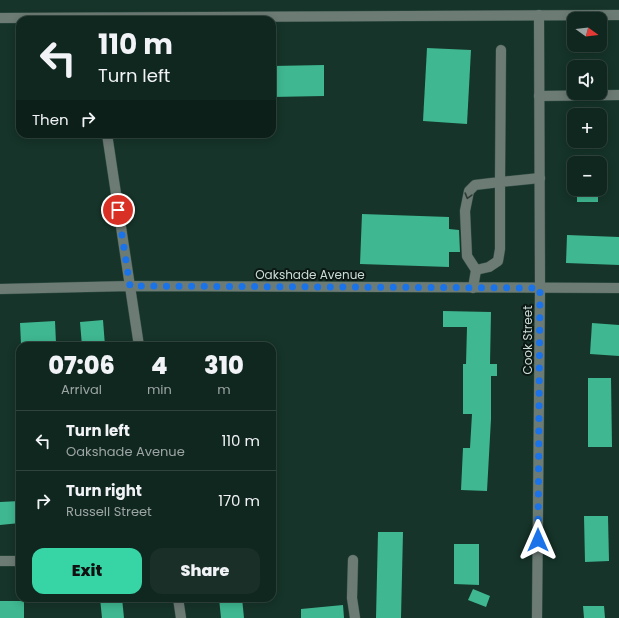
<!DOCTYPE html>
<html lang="en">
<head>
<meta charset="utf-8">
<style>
	body { margin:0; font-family:Poppins,sans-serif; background:#192f28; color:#f1f3f6; height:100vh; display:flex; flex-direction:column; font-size:15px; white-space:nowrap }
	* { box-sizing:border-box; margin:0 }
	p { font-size:13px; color:#9ca5a4 }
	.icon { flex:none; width:22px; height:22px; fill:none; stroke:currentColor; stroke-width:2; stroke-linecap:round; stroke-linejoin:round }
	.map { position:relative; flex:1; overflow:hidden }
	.side { position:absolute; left:16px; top:342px; width:260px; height:260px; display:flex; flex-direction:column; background:#10271f; border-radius:12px; box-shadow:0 2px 10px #0003,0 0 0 1px #30443d }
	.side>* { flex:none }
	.guide { position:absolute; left:16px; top:16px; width:260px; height:122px; border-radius:12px; box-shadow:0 2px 10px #0003,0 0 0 1px #30443d; background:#10271f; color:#f1f3f6; overflow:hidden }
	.needle { width:26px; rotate:105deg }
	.buttons { position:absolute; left:567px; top:12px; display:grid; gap:8px }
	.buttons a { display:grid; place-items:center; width:40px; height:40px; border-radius:8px; background:#10271f; box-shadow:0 2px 10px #0003,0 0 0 1px #30443d; font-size:20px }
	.pin { position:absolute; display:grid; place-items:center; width:34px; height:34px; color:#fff; margin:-17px; border:2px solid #fff; border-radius:50%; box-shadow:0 1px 4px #0007 }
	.me { position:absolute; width:44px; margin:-22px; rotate:0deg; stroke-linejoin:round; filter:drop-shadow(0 0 3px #0008) }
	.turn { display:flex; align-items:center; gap:14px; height:84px; padding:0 16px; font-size:18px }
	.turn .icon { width:52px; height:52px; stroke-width:2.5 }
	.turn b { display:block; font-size:28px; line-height:34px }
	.then { display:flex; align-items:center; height:38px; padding:0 16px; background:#0003; gap:8px; font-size:15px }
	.eta { display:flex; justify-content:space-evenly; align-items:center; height:68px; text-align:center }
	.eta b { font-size:24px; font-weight:800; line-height:28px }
	.primary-button { display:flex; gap:8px; margin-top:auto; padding:8px 16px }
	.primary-button a { flex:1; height:46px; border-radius:12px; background:#37d4a6; color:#111; font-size:16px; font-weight:800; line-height:46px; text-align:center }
	.primary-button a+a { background:#192f28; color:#f1f3f6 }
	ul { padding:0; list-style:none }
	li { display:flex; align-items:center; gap:12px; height:60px; padding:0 16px; border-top:1px solid #30443d }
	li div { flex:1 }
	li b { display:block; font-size:15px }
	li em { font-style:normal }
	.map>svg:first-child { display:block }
	.building { fill:#3fb791 }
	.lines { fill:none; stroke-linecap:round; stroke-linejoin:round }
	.minor-casing { stroke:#334f45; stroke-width:11 }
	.minor { stroke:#6d7b75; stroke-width:10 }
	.oneway { stroke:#2e3b36 }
	.route { stroke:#1a73e8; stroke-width:7; stroke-dasharray:0 12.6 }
	.labels { text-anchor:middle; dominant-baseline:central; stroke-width:4; stroke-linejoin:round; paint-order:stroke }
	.street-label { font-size:12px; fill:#cbdcd5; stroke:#0c1814 }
</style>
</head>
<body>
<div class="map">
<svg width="619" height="618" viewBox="0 0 619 618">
	<rect width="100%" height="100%" fill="#163429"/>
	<!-- building -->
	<g class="building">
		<path d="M427,48L471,50L467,124L423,121Z"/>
		<path d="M324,65V96L272,97V66Z"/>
		<rect x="577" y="189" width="21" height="13"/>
		<path d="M362,214L449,217V229L459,230L460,252H449V267L360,264Z"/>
		<path d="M567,235L619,237V265L566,263Z"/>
		<path d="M443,311L491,312L490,364H497V376H491V419L487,491L461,490L463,448H470L472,414H463V364H466L467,327H443Z"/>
		<path d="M103,320L105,346H82L80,322Z"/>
		<path d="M55,321L56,343L21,344L20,323Z"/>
		<path d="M592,323L619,325V356L590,354Z"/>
		<path d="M588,378H611L612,447H588Z"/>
		<path d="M20,501V523L0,525V502Z"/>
		<path d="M584,516H608L609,561L585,562Z"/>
		<path d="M378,532H403L401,618H376Z"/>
		<path d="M454,544H479V585L454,584Z"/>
		<path d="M473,589L490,596L486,607L468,600Z"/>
		<path d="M100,598H122L124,618H102Z"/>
		<path d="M219,598H242L244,618H221Z"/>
		<rect x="0" y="601" width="24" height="17"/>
		<path d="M343,605L344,618H301V609Z"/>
		<path d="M583,606H604L605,618H584Z"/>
	</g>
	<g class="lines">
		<!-- minor casing -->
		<g class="minor-casing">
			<g id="minor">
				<path d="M0,18L619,15"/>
				<path d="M539,96L619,95"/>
				<path d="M107,134L139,346"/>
				<path d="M476,270L489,267L498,261L500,249V182L540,178"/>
				<path d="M473,288L476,270L467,256L465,211L469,191L475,185L500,182L501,50"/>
				<path d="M0,289L130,286L619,288"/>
				<path d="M353,560L352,598L355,618"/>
				<path d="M0,561H20"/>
				<path d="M178,598L181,618"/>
				<path d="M537,618L540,288L539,15"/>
			</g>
		</g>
		<!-- minor -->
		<use href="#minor" class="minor"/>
	</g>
	<!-- one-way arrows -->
	<defs><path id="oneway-chevron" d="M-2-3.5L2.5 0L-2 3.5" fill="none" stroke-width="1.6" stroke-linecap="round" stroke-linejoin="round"/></defs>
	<use class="oneway" href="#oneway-chevron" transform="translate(468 196) rotate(106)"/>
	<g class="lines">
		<!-- route -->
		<path class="route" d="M118,210L130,286L540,288L538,540"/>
	</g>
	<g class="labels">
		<!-- street labels -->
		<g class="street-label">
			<text x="310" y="274">Oakshade Avenue</text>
			<text transform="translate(527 340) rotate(-90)">Cook Street</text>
		</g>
	</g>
</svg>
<div class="buttons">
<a><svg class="needle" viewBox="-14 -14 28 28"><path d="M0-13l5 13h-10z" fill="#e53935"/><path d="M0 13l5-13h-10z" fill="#9ca5a4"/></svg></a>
<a><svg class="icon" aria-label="sound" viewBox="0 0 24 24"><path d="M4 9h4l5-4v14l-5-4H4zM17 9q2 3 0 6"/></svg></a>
<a>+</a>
<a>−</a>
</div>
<div class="pin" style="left:118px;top:210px;background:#d93025"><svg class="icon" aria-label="arrive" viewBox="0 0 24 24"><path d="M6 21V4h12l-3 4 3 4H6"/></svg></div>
<svg class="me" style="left:538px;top:540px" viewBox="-20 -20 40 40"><path d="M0-17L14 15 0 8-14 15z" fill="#1a73e8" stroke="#fff" stroke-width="4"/></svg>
<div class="guide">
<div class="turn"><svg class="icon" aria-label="left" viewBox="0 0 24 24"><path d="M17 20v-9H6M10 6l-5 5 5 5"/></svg><div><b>110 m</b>Turn left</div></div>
<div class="then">Then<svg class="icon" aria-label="right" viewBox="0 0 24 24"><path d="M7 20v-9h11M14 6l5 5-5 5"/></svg></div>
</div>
<section class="side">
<div class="eta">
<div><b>07:06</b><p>Arrival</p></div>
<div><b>4</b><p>min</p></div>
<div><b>310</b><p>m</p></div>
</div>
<ul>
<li><svg class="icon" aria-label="left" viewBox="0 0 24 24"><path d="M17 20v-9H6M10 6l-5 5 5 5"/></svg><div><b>Turn left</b><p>Oakshade Avenue</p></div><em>110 m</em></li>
<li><svg class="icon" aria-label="right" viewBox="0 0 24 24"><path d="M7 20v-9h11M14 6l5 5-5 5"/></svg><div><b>Turn right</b><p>Russell Street</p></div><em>170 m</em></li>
</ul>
<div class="primary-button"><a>Exit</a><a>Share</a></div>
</section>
</div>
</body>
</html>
